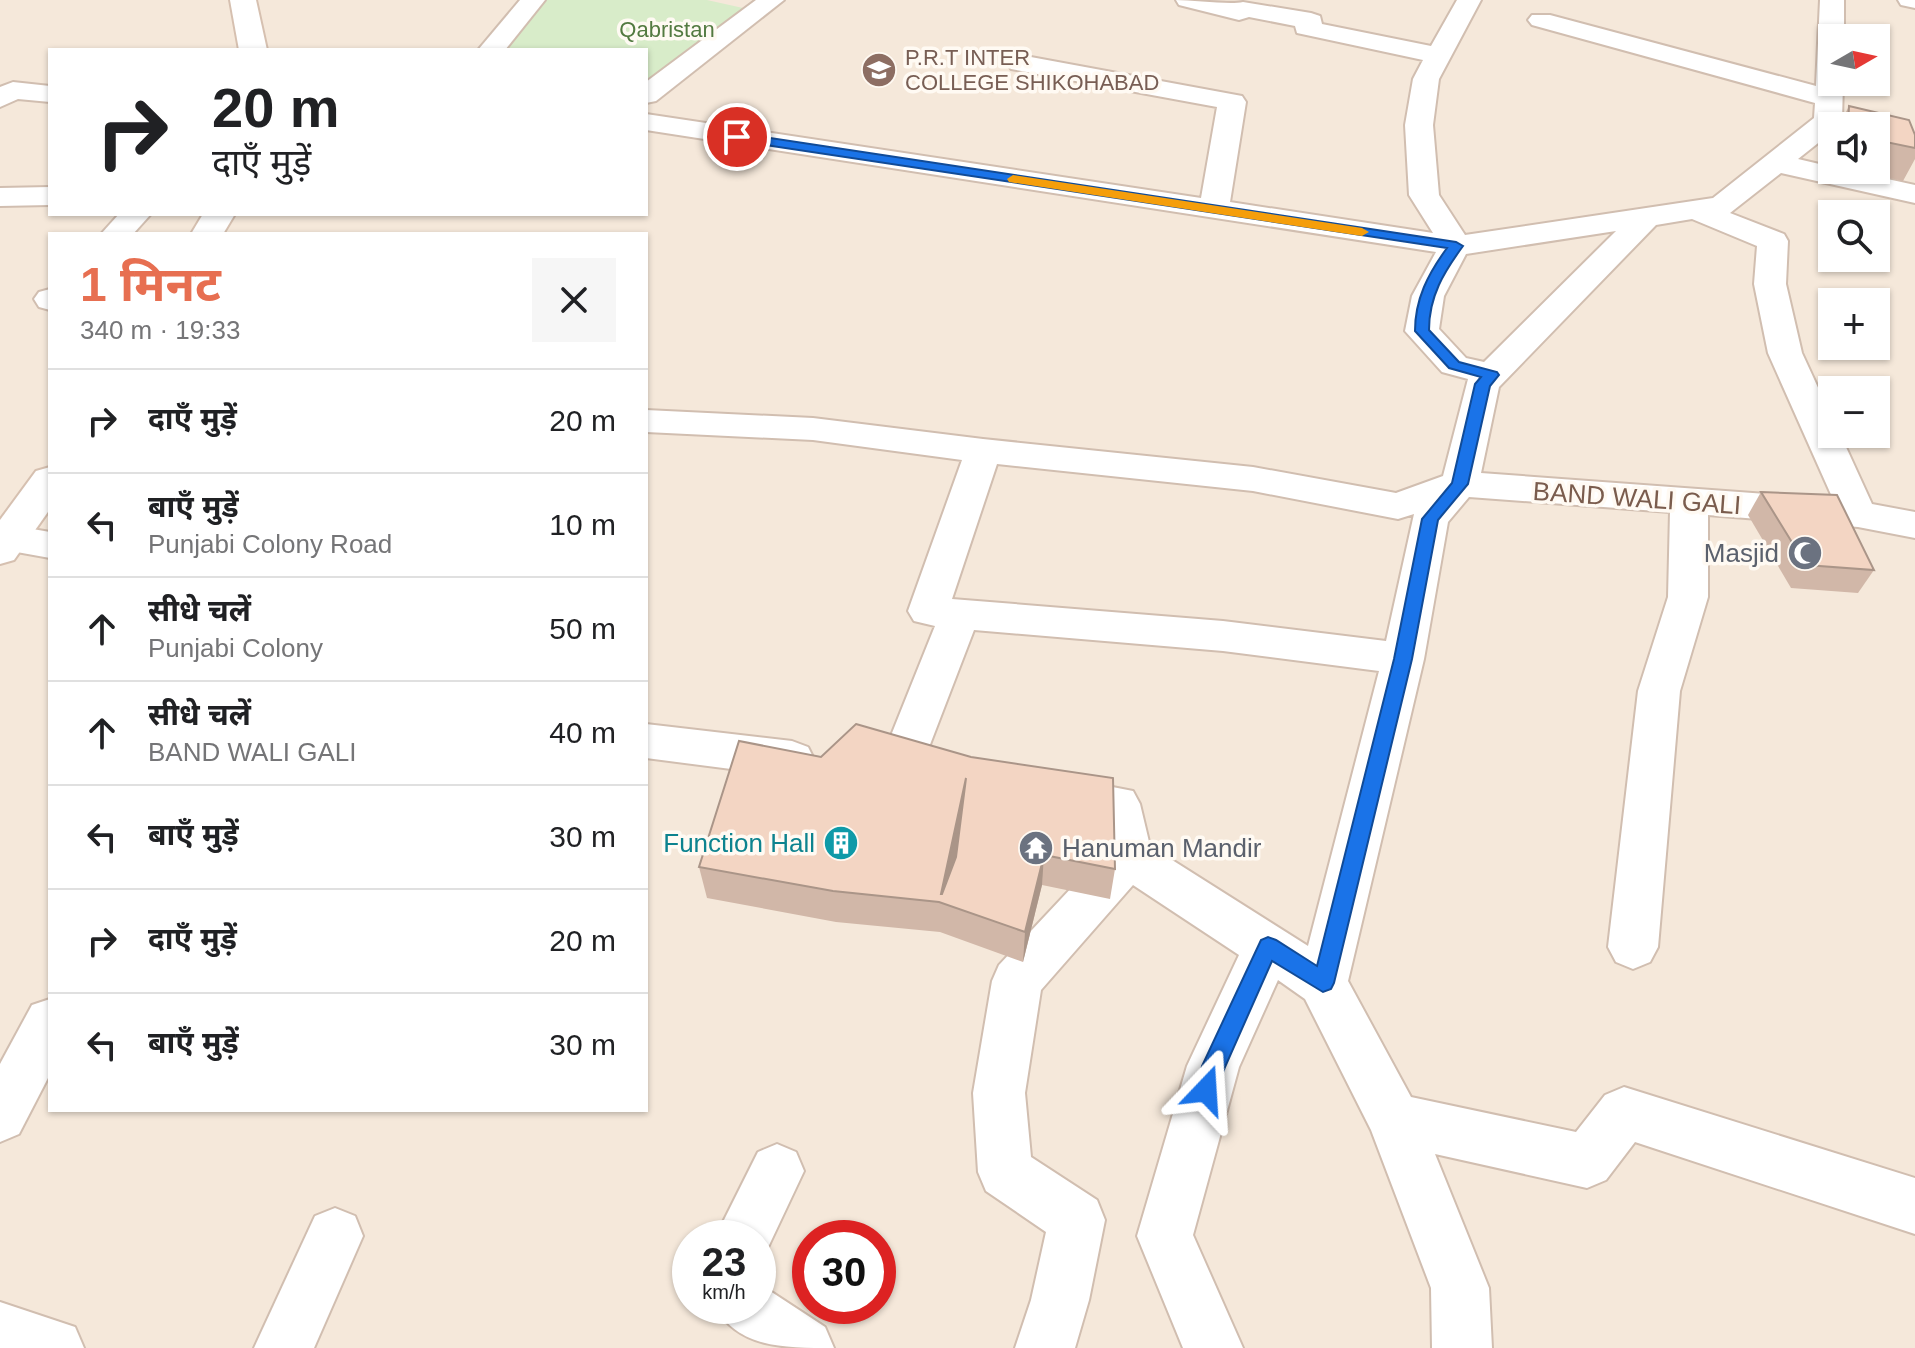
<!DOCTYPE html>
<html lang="hi">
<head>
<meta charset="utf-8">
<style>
	body { margin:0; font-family:Arial,"Noto Sans Devanagari",sans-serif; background:#f6f6f6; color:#202124; height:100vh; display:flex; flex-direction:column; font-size:30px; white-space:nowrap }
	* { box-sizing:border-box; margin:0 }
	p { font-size:26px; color:#757577 }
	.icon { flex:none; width:44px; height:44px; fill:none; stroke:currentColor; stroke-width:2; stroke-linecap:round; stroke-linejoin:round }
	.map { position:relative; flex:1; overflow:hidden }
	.side { position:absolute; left:48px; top:232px; width:600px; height:880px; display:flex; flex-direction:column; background:#fff; border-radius:0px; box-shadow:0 2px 6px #0004 }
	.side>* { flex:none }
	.top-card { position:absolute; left:48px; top:48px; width:600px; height:168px; border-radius:0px; box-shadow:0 2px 6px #0004; background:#fff; color:#202124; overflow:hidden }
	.needle { width:52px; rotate:81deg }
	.controls { position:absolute; left:1818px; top:24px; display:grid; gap:16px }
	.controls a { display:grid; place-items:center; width:72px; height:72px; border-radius:0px; background:#fff; box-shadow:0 2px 6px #0004; font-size:40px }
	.speed { position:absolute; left:672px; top:1220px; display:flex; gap:16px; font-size:40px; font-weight:700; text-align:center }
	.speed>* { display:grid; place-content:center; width:104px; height:104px; border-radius:50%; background:#fff; box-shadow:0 2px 6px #0004; line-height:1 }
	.speed small { font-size:20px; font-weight:400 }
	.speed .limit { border:12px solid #d22; background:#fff; color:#111 }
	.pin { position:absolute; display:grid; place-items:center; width:68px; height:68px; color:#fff; margin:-34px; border:4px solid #fff; border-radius:50%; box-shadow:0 2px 8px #0007 }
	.me { position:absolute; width:88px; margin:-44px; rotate:20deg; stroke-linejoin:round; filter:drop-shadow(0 0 6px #0008) }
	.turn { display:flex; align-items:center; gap:28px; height:168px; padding:0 32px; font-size:36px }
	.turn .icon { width:104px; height:104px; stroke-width:2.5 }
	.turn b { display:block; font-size:56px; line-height:68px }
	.round { display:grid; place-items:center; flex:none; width:84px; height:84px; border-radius:0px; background:#f6f6f6 }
	.summary { display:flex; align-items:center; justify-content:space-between; height:136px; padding:0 32px }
	h1 { font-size:48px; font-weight:700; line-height:60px; color:#e76f51 }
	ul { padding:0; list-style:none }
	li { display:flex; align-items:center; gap:24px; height:104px; padding:0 32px; border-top:2px solid #e0e0e0 }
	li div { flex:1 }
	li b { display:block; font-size:30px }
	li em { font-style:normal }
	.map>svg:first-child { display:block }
	.residential { fill:#f5e8da; fill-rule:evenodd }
	.green { fill:#d8ecc9 }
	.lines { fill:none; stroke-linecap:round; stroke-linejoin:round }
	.street-casing { stroke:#d1beb0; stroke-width:4 }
	.secondary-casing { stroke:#d6c0b0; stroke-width:4 }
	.street { fill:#fff; fill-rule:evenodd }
	.secondary { fill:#fff; fill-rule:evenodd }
	.wall { fill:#d1b7a8 }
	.shaded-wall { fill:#aa9588 }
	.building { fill:#f3d5c3; stroke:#aa9588; stroke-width:2; fill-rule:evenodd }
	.route { fill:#1a73e8; stroke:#114b97; stroke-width:2 }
	.slow { fill:#f59e0b }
	.labels { text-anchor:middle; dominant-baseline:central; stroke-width:7; stroke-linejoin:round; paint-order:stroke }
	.far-park-label { font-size:22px; fill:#537a41; stroke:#fffaf3 }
	.far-education-label { font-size:22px; fill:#785e54; stroke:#fffaf3; text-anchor:start }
	.street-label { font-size:26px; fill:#7a5c4d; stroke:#fffaf3 }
	.worship-label { font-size:26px; fill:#5b616d; stroke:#fffaf3; text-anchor:end }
	.culture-label { font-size:26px; fill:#0d838f; stroke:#fffaf3; text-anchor:end }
</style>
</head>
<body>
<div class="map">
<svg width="1915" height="1348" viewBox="0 0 1915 1348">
	<rect width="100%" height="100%" fill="#fdf6ec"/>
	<!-- residential -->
	<path class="residential" d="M0,0H1915V1348H0ZM1832,38H1876V82H1832ZM50,50H646V214H50ZM1832,126H1876V170H1832ZM1832,214H1876V258H1832ZM50,234H646V1110H50ZM1832,302H1876V346H1832ZM1832,390H1876V434H1832ZM690,1238H758V1306H690ZM810,1238H878V1306H810Z"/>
	<!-- green -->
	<path class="green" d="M544,0H707L743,8L646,83V50H502Z"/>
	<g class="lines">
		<!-- street casing -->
		<g class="street-casing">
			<g id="street">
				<path d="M520,0H545L505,50H478Z"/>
				<path d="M756,0H784L656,101L646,103V82Z"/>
				<path d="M1176,0C1193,0 1230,5 1243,2L1311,13L1320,16L1322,24L1431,46L1457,0H1481L1439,79L1433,125L1439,195L1465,235L1713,198L1814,118L1815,103L1532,25L1528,20L1532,15H1550L1816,86L1820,0H1844V38H1832V82H1843L1842,121L1838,126H1832V132L1798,159L1832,167V170H1846L1915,185V203L1781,173L1730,213L1784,234L1788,241L1786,284L1802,353L1832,418V434H1840L1872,504L1915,512V538L1858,527L1708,515V597L1680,691L1658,947L1650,962L1633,969L1616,962L1608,947L1638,691L1668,597L1670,512L1469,497L1448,522L1424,659L1348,981L1411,1097L1576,1132L1605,1095L1624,1087L1915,1178V1234L1635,1142L1606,1180L1587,1188L1435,1154L1489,1288L1492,1348H1432L1431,1288L1371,1130L1305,999L1278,980L1239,1067L1193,1235L1243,1348H1183L1137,1236L1187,1066L1239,955L1133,885L1041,990L1025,1093L1031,1157L1097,1200L1105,1220L1089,1300L1075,1348H1015L1031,1300L1046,1232L986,1191L978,1172L973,1093L992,981L999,965L1105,852L1098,819L1040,807L1033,794L1040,781L1056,776L1133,791L1140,804L1150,846L1308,946L1379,671L1223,651L974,630L916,781L900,786L884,781L878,768L935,626L914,621L908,611L962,460L813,440L646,432V410L813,418L983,439L1253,467L1396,493L1443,476L1468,379L1442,372L1405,331L1412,296L1436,252L646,130V114L1201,198L1217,107L1011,69L1007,63L1011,57L1020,55L1242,96L1246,102L1230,202L1433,233L1409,195L1405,125L1413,79L1423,60L1297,33L1295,26L1249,17L1239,20L1179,5ZM1692,219L1757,246L1754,284L1768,353L1833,499L1481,473L1499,387L1656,225ZM1616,231L1484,362L1466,358L1439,329L1444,296L1466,254ZM997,464L1253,491L1398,519L1414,514L1386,641L1223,621L952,599Z"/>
				<path d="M1898,0H1915V8L1901,5Z"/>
				<path d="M13,82L50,86V102L18,99L0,107V87Z"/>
				<path d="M50,187V205L0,206V188Z"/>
				<path d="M119,214H151L133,234H101Z"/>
				<path d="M50,289V310L39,307L34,299L39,292Z"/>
				<path d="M9,525L50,532V558L0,549V527Z"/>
				<path d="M646,724L792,741L808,747L814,759L808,771L792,777L646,758Z"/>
				<path d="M50,999V1074L19,1134L0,1142V1064L32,1005Z"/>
				<path d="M777,1144L796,1152L804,1171L763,1258L758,1260V1238H715L758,1152Z"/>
				<path d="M335,1208L355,1216L363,1236L314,1348H254L315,1216Z"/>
				<path d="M758,1283L825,1327L834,1348C783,1348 738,1348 715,1306H758Z"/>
				<path d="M0,1302L75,1327L84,1348H0Z"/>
			</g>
		</g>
		<!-- secondary casing -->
		<g class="secondary-casing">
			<g id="secondary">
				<path d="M230,0H256L267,50H239Z"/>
				<path d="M203,214H235L223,234H191Z"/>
				<path d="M50,467V509L14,560L0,564V520L36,471Z"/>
			</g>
		</g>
		<!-- street -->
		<use href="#street" class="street"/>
		<!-- secondary -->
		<use href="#secondary" class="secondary"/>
	</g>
	<!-- wall -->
	<g class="wall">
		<path d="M1849,106L1915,135V159L1903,181L1855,170H1876V126H1839Z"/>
		<path d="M1761,492L1874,570L1858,593L1791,588L1748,515Z"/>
		<path d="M821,757L1115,869L1110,899L1042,885L1023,962L940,932L836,922L707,898L699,867Z"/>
	</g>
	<!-- shaded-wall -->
	<g class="shaded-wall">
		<path d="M966,778V810L946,904L941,894Z"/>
		<path d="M1044,855L1042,885L1023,962L1025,932Z"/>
	</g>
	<!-- building -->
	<g class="building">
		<path d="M1849,106L1909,120L1915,135V148L1876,140V126H1848Z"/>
		<path d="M1761,492L1837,495L1874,570L1806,565Z"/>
		<path d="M856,724L971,757L1113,778L1115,869L1044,855L1025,932L939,902L833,891L699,867L739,741L821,757ZM966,778L956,857L942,894H941Z"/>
	</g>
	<!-- route -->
	<path class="route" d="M737,133L1456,242L1463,246C1444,272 1429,296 1429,330L1459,362L1497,372L1499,375L1490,386L1468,484L1438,520L1412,659L1334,983L1331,989L1323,992L1272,961L1225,1067L1214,1098L1206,1101L1198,1098L1195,1090L1202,1066L1261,940L1268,937L1276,940L1317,966L1394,659L1422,519L1452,483L1475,384L1481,377L1449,368L1415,331C1415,299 1428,274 1447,248L733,140L731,137Z"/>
	<!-- slow -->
	<path class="slow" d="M1013,175L1362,228L1369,232L1362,236L1009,182L1007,179Z"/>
	<!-- icons -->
	<defs>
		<g id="school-disc" transform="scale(1.8)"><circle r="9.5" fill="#8d6e63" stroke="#fffaf3"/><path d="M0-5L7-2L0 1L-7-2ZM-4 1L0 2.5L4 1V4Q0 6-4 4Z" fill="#fff"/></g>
		<g id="mosque-disc" transform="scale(1.8)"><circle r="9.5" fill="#6b7280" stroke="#fffaf3"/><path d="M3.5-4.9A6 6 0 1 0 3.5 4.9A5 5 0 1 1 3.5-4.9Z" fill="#fff"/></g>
		<g id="building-disc" transform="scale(1.8)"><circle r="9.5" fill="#0f9aa8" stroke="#fffaf3"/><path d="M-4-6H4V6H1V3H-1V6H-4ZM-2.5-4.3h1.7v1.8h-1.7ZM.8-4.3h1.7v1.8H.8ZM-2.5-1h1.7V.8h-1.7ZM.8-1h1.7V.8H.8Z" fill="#fff"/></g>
		<g id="temple-disc" transform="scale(1.8)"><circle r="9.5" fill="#6b7280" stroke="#fffaf3"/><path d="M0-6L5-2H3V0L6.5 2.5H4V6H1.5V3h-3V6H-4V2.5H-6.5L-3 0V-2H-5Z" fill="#fff"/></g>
	</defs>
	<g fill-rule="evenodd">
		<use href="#school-disc" x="879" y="70"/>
		<use href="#mosque-disc" x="1805" y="553"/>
		<use href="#building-disc" x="841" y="843"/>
		<use href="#temple-disc" x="1036" y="848"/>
	</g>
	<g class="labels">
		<!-- far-park labels -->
		<g class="far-park-label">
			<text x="667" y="29">Qabristan</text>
		</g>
		<!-- far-education labels -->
		<g class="far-education-label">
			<text x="905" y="57">P.R.T INTER<tspan x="905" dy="25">COLLEGE SHIKOHABAD</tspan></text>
		</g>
		<!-- street labels -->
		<g class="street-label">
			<text transform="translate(1637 498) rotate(4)">BAND WALI GALI</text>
		</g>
		<!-- worship labels -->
		<g class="worship-label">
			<text x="1779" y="553">Masjid</text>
			<text x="1062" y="848" text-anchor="start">Hanuman Mandir</text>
		</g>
		<!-- culture labels -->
		<g class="culture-label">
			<text x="815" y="843">Function Hall</text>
		</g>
	</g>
</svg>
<div class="controls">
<a><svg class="needle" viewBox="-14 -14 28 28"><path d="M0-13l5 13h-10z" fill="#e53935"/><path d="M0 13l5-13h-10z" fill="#757577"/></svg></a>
<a><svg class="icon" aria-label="sound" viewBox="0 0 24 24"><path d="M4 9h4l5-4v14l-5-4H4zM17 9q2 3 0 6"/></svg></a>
<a><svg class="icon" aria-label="search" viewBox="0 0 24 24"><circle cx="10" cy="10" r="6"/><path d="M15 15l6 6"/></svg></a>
<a>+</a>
<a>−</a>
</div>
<div class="speed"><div>23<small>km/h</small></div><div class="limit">30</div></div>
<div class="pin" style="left:737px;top:137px;background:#d93025"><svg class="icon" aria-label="arrive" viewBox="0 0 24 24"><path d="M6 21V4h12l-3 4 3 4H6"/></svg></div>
<svg class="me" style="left:1206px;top:1090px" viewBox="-20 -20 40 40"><path d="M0-17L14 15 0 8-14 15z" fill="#1a73e8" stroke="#fff" stroke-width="4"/></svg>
<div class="top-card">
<div class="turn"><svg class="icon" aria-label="right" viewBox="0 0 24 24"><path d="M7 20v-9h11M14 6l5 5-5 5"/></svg><div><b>20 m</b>दाएँ मुड़ें</div></div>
</div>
<section class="side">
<div class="summary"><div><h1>1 मिनट</h1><p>340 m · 19:33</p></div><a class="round"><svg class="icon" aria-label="close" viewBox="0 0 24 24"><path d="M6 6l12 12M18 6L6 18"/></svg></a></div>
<ul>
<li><svg class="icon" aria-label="right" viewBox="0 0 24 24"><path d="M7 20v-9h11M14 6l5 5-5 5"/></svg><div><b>दाएँ मुड़ें</b></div><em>20 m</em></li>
<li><svg class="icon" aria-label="left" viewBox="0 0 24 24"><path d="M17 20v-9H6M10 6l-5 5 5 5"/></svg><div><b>बाएँ मुड़ें</b><p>Punjabi Colony Road</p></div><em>10 m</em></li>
<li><svg class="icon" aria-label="ahead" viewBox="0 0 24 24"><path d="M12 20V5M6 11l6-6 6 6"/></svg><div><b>सीधे चलें</b><p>Punjabi Colony</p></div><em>50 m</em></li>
<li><svg class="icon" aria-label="ahead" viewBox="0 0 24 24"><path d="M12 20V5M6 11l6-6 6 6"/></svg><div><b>सीधे चलें</b><p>BAND WALI GALI</p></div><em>40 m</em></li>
<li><svg class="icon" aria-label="left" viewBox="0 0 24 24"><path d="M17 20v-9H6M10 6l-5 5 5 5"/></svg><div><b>बाएँ मुड़ें</b></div><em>30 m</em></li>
<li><svg class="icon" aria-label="right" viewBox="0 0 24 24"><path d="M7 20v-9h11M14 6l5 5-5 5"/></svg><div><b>दाएँ मुड़ें</b></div><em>20 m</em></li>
<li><svg class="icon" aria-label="left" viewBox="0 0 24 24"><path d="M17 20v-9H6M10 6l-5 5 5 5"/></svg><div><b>बाएँ मुड़ें</b></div><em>30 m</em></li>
</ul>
</section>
</div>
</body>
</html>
